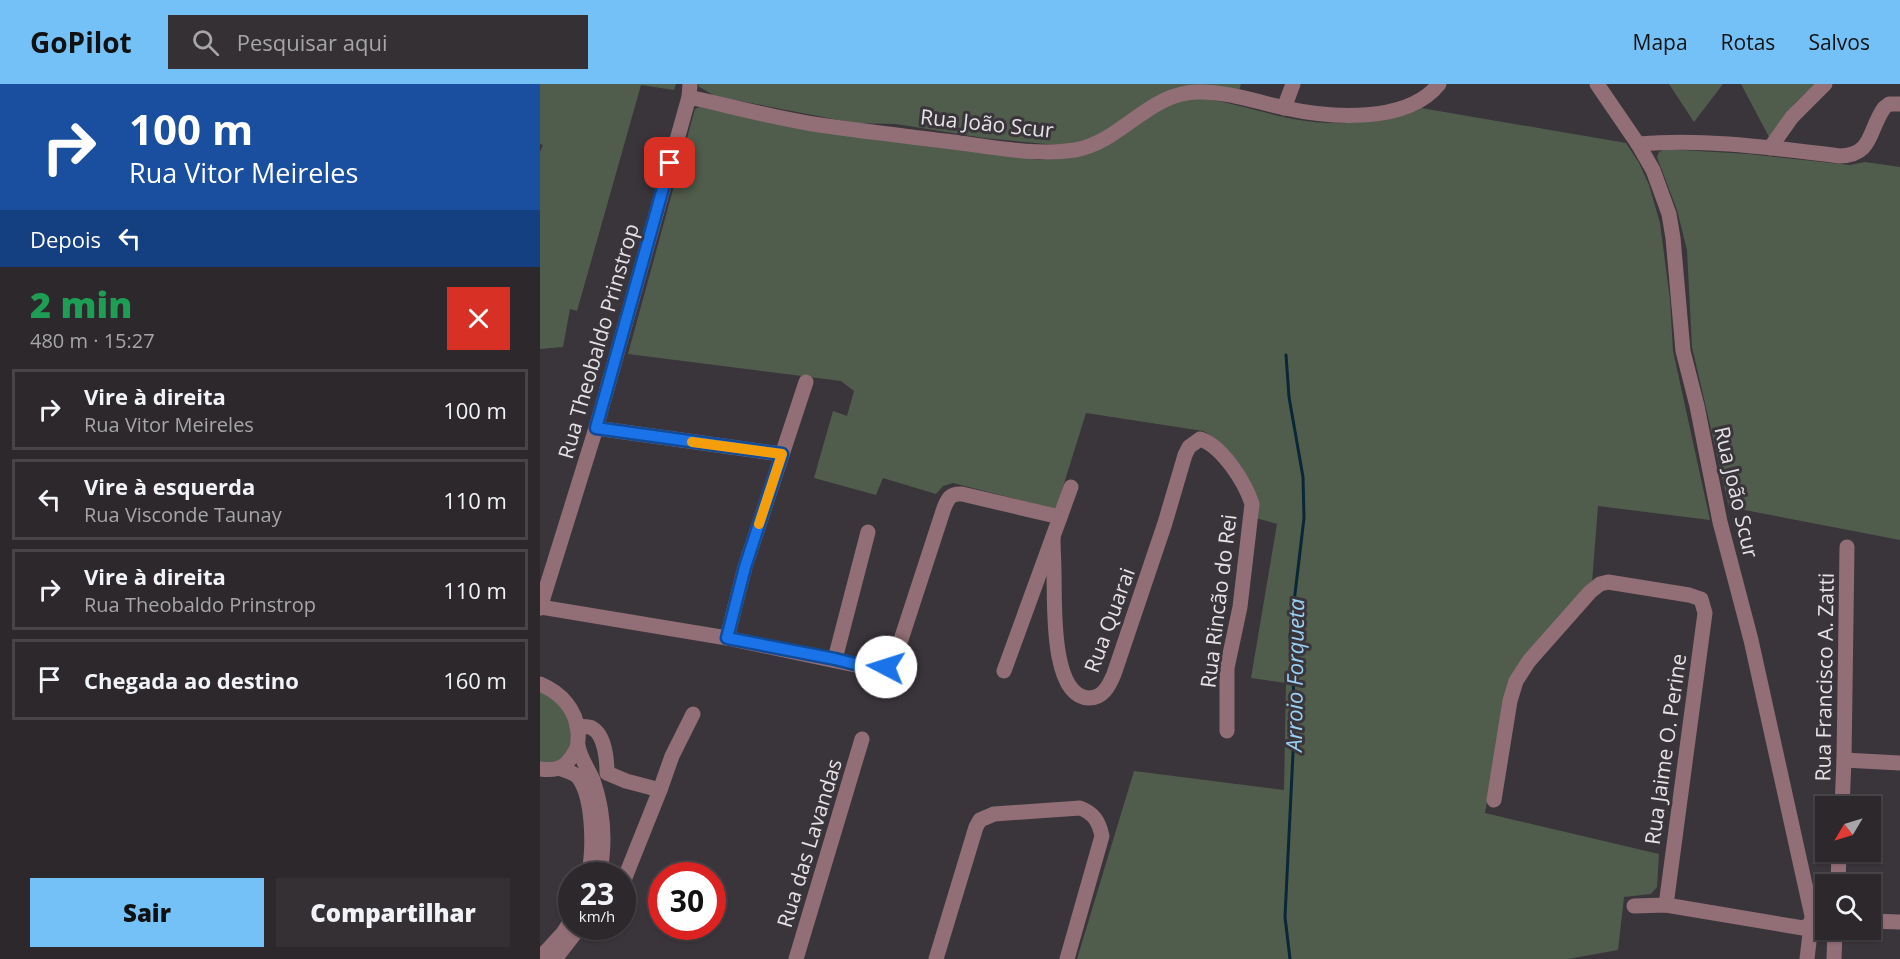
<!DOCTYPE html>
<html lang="pt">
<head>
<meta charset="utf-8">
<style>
	body { margin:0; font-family:"Open Sans",sans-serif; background:#343034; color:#f1f3f6; height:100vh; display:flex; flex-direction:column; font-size:22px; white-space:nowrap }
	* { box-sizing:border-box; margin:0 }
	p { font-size:20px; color:#a6a6a9 }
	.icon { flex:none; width:33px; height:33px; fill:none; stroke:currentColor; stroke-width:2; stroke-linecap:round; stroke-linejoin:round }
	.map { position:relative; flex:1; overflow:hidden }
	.side { display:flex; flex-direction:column; background:#2c282c; width:540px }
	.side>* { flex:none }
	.guide { background:#1a4fa0; color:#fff; overflow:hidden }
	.needle { width:39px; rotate:232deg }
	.fabs { position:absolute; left:1275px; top:712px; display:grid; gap:12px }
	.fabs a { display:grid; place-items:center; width:66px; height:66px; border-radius:0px; background:#2c282c; box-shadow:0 2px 4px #0004,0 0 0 2px #484448; font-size:30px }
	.speed { position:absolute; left:18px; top:778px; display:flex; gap:12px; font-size:30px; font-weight:700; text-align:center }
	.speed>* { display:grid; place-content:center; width:78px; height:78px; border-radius:50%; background:#2c282c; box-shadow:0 2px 4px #0004,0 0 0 2px #484448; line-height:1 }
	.speed small { font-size:15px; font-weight:400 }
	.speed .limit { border:9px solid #d22; background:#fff; color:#111 }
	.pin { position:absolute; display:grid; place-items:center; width:51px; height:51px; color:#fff; margin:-26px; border-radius:12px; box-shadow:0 3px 9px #0006 }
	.me { position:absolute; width:66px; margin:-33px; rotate:275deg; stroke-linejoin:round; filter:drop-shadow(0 0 4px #0008) }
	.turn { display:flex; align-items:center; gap:21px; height:126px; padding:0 30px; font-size:27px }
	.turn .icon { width:78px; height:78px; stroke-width:2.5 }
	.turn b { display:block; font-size:42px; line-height:51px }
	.then { display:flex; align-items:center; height:57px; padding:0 30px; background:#0003; gap:12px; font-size:22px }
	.round { display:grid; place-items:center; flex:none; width:63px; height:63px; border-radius:0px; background:#343034 }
	.headline { display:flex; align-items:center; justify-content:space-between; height:102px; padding:0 30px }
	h1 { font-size:36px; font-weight:800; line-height:45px; color:#1e9e55 }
	.primary-button { display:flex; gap:12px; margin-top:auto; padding:12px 30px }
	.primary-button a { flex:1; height:69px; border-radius:0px; background:#73c1f6; color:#111; font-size:24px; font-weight:800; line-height:69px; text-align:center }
	.primary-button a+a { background:#343034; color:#f1f3f6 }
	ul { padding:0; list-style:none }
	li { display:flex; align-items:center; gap:18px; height:81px; margin:0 12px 9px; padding:0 18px; border:3px solid #484448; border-radius:0px }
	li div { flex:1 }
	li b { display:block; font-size:22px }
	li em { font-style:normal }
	header { display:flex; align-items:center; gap:36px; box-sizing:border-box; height:84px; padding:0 30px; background:#73c1f6; color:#111 }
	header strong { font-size:28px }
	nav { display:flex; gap:33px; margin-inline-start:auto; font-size:21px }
	.search { width:420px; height:54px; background:#343034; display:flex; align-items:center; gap:15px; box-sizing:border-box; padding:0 21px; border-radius:0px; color:#a6a6a9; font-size:22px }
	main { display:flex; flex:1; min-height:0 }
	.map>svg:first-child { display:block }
	.green { fill:#515d4c }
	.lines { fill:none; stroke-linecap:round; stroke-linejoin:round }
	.stream { stroke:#0a2737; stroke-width:3 }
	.minor { stroke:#926e76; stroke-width:15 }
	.route-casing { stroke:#114b97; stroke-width:15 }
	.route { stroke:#1a73e8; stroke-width:10 }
	.slow { stroke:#f59e0b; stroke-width:10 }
	.labels { text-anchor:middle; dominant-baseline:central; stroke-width:6; stroke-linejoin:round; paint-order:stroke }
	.street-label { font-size:21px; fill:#e5e2e6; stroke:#3a353b }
	.water-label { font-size:22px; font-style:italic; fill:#9ad1f5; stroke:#3a353b }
</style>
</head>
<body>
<header>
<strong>GoPilot</strong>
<div class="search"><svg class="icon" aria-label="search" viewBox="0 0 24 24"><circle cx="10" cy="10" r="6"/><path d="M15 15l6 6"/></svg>Pesquisar aqui</div>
<nav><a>Mapa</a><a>Rotas</a><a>Salvos</a></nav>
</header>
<main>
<section class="side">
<div class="guide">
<div class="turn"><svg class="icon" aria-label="right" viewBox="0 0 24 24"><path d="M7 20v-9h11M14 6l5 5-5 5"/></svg><div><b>100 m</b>Rua Vitor Meireles</div></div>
<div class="then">Depois<svg class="icon" aria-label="left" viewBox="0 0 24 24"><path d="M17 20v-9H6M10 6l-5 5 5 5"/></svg></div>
</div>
<div class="headline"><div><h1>2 min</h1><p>480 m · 15:27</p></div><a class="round" style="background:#d93025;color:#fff"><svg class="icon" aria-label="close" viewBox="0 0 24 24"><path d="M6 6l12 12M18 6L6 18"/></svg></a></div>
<ul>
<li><svg class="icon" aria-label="right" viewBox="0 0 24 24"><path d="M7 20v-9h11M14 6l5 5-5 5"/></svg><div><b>Vire à direita</b><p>Rua Vitor Meireles</p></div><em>100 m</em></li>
<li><svg class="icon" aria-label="left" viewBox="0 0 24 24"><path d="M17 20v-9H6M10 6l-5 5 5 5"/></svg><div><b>Vire à esquerda</b><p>Rua Visconde Taunay</p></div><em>110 m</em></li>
<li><svg class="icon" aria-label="right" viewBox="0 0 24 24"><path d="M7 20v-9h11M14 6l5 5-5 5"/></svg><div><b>Vire à direita</b><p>Rua Theobaldo Prinstrop</p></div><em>110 m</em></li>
<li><svg class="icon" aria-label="arrive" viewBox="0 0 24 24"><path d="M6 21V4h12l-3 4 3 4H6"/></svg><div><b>Chegada ao destino</b></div><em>160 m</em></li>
</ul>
<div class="primary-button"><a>Sair</a><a>Compartilhar</a></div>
</section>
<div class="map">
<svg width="1360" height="875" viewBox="0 0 1360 875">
	<rect width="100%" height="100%" fill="#3a353b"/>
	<!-- green -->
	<g class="green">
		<path d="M0,0H136L134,6L101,1L37,227L30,225L23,263L0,265V68L3,61L0,60Z"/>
		<path d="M159,0H701L699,7L658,2L554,54L529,60H505L444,54L356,40L314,39L175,12L158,2Z"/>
		<path d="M1129,0H1183L1154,38Z"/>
		<path d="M1201,0H1275L1255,19L1229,53Z"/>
		<path d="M657,13C688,18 717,27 748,34C792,43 839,41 881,24L1086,59L1099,79L1109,101L1120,139L1130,216L1133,267L1170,436L1058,422L1052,499L964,619L945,729L1119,770L1117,803L1111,810L1084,813L1078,866L1028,875H537L594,687L744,706L746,599L711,594L737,440L716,434C704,408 690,359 663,347L546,329L516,425L413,399L403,402L396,410L343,394L336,411L274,394L293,327L307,332L314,307L301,297L88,270L155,25L160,23L267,46L499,76L542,72L556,67L628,20Z"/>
		<path d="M1125,65L1208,70L1310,81L1325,78L1360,83V456L1189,423L1152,263L1147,166L1137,126L1117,73L1119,68Z"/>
		<path d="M0,606L11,609L32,636L31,665L19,679L0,680Z"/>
	</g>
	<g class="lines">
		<!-- stream -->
		<path class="stream" d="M746,271L749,313L763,393L764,434L750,552L755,628L745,833L750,875"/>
		<!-- minor -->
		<g class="minor">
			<path d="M1057,0L1098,60L1113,86L1129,130L1133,154L1143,267L1157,322L1180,438L1211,556L1272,832L1267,875"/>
			<path d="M149,13C190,22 231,33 273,40C319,47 366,52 413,58C452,63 495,72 535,66C582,58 609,7 660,8C689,8 717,18 745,24C790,34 867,40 899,0"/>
			<path d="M744,24L753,0"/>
			<path d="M1098,60C1166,54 1233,64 1300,72C1333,71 1328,47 1344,24L1349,20H1360"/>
			<path d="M1230,64L1252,33L1285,0"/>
			<path d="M56,344L241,370"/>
			<path d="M513,453C513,465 514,478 514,490C515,518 510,613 549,614C563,614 569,602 574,590L625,439L645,371L649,363L660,355C682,362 705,398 712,420L700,523L687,584V647"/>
			<path d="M0,523L187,554L339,586C348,583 352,579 356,571L404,424C408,414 411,409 422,410L520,433"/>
			<path d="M0,524L56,344L149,13L150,0"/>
			<path d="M187,554L205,483L266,298"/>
			<path d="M295,575L328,448"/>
			<path d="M464,587L531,403"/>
			<path d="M0,600C21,609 36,625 38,648C39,653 37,658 38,662C40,673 48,685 53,696C64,728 66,759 59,792"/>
			<path d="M37,642C42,643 48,642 52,644C65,651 67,676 67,689L86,697L120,706L82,801"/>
			<path d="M1304,676L1360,679"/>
			<path d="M0,685C22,688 29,680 38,662"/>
			<path d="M21,685C27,687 33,688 38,693C54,714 54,768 48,792"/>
			<path d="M120,706L132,672L153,630"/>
			<path d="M954,716L970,617L976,597L989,577L1050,508L1060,500L1068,498L1149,511L1161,515L1165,529L1126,821"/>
			<path d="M1302,723L1304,676L1307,463"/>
			<path d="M1298,801L1299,768"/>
			<path d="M1094,822L1126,821L1263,844L1272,839L1286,837"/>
			<path d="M1330,837L1360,838"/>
			<path d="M0,874L23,849L32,835"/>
			<path d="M15,875L40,843"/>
			<path d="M256,875L322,655"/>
			<path d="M396,875L436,743L440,736L454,730L540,724C554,729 559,738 562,752L527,875"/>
			<path d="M1294,875L1295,846"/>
		</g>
	</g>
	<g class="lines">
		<!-- route casing -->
		<g class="route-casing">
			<path id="route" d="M130,79L56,344L242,370L205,483L187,554L295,575L339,586L346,583"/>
		</g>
		<!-- route -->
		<use href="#route" class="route"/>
		<!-- slow -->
		<path class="slow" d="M152,358L242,370L219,440"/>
	</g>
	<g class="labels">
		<!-- street labels -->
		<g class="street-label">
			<text transform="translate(447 39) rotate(6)">Rua João Scur</text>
			<text transform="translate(58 257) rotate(-74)">Rua Theobaldo Prinstrop</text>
			<text transform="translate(1197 408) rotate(77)">Rua João Scur</text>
			<text transform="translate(678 517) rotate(-83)">Rua Rincão do Rei</text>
			<text transform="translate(569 536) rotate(-70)">Rua Quarai</text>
			<text transform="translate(1284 593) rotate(-89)">Rua Francisco A. Zatti</text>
			<text transform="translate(1125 665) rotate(-82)">Rua Jaime O. Perine</text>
			<text transform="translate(269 759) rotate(-73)">Rua das Lavandas</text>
		</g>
		<!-- water labels -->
		<g class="water-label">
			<text transform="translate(754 591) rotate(-89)">Arroio Forqueta</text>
		</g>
	</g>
</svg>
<div class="fabs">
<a><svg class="needle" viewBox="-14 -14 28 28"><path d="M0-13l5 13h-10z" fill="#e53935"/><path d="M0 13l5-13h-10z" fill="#a6a6a9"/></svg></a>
<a><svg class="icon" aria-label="search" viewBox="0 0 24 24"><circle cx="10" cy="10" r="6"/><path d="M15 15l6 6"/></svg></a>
</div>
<div class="speed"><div>23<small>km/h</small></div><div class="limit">30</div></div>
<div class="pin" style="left:130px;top:79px;background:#d93025"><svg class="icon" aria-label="arrive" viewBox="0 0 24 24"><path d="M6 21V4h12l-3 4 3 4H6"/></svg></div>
<svg class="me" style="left:346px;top:583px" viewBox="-20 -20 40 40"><circle r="19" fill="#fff"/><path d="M0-13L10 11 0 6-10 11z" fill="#1a73e8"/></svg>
</div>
</main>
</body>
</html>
